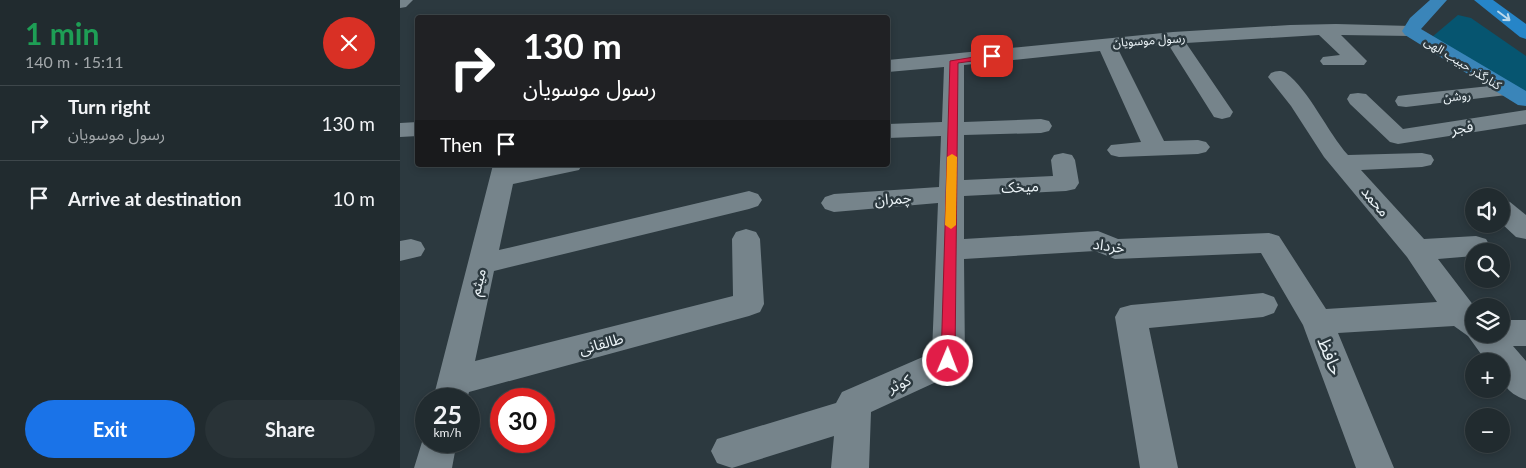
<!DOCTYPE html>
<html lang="en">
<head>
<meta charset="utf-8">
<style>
	body { margin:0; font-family:Lato,"Noto Sans Arabic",sans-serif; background:#293337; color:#f1f3f6; height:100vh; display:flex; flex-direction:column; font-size:19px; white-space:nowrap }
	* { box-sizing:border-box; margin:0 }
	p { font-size:16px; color:#a2a7aa }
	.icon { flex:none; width:28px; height:28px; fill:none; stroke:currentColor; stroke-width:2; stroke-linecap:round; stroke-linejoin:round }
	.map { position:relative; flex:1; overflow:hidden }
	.side { display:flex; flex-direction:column; background:#212b2f; width:400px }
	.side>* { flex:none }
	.banner { position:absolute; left:15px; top:15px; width:475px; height:152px; border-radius:5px; box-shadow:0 2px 8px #0003,0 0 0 1px #3e474b; background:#202124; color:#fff; overflow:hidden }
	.buttons { position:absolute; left:1065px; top:188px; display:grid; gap:10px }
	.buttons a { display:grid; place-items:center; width:45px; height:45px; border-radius:50%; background:#212b2f; box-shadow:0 2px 8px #0003,0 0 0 1px #3e474b; font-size:25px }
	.speed { position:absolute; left:15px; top:388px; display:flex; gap:10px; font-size:25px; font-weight:700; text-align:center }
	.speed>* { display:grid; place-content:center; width:65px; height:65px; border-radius:50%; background:#212b2f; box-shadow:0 2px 8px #0003,0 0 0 1px #3e474b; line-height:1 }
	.speed small { font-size:12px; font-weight:400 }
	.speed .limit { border:8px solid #d22; background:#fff; color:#111 }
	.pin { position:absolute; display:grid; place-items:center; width:42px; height:42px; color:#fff; margin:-21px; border-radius:10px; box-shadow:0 2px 8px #0006 }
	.me { position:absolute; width:55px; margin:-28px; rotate:1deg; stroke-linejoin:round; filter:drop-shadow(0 0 4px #0008) }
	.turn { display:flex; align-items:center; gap:18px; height:105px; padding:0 25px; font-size:22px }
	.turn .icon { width:65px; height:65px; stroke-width:2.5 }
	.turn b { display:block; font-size:35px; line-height:42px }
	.then { display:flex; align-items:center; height:48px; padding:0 25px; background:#0003; gap:10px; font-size:19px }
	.round { display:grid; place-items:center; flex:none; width:52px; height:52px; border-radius:26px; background:#293337 }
	.head { display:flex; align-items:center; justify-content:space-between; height:85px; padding:0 25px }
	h1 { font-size:30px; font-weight:700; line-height:38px; color:#1e9e55 }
	.button { display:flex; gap:10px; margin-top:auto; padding:10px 25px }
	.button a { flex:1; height:58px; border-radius:30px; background:#1a73e8; color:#fff; font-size:20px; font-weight:700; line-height:58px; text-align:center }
	.button a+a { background:#293337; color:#f1f3f6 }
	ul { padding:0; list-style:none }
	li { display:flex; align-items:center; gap:15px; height:75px; padding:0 25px; border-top:1px solid #3e474b }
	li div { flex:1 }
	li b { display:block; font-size:19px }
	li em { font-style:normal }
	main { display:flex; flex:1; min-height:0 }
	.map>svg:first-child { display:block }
	.green { fill:#065570 }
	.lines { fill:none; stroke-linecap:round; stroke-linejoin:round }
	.minor { fill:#76848b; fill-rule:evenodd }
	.primary { fill:#3a85b9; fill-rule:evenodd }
	.trunk { fill:#2685c8; fill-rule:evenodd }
	.oneway { stroke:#bad8eb }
	.route { fill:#e11d48; stroke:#92132f }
	.slow { fill:#f59e0b }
	.labels { text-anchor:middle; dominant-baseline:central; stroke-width:5; stroke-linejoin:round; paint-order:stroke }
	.far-street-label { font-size:12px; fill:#ebf3f7; stroke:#2c393f }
	.street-label { font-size:15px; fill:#ebf3f7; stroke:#2c393f }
	.near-street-label { font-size:18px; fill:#ebf3f7; stroke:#2c393f }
</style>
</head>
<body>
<main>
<section class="side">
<div class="head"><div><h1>1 min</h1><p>140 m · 15:11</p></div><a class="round" style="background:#d93025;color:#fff"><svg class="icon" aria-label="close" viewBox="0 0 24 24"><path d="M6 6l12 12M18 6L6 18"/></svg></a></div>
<ul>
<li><svg class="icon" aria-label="right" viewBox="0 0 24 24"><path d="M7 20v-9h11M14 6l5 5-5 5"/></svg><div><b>Turn right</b><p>رسول موسویان</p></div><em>130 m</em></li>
<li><svg class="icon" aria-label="arrive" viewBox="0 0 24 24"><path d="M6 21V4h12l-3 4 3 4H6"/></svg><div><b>Arrive at destination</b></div><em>10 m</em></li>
</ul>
<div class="button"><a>Exit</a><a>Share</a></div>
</section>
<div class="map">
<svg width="1126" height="468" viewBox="0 0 1126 468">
	<rect width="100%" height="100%" fill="#2c393f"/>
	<!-- green -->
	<path class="green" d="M1058,15L1071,18L1126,56V92L1032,37Z"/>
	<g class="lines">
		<!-- minor -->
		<g class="minor">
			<path d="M0,0H13L6,7L0,8Z"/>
			<path d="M936,24L1011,26L1017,27L1020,31L1017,35L1011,36L941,35L967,61L964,65H923L920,61L923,57L940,55L919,35L786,43L833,112L830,117L822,119L814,117L768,44L718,49L764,141L798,140L806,142L810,147L806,152L798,154L719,157L711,155L707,150L711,145L741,142L700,51L564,65V122L641,119L649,121L652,126L649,131L641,133L564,135V180L653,176L651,160L654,155L663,153L672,155L675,160L679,183L675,189L666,191L564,196V239L698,231L718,239L869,233L879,236L926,309L1037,302L1007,257L924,157L891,106L868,77L871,73C876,71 881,70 886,73C909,90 928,133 948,155L1022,153L1031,155L1034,160L1031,165L1022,167L961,170L1024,239L1076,236L1086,239L1090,246L1087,251H1074V256L1038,259L1074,306V334H1101V320H1126V346H1113L1126,361V400C1105,392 1101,383 1101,361H1086L1068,336L1054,326L938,333L994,468H956L903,325L861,253L715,259L695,251L564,259L565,361L560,371L471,412L469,468H431L434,436L332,468L317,463L311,451L317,439L436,403L442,392L532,353L538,203L434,212L425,209L421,203L425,197L434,194L539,187L541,136L488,138V124L542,122L544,67L488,72V60L773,32L890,25Z"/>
			<path d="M1108,84L1115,86L1118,90L1115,94L1006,107L998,106L995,101L998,96L1006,95Z"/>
			<path d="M958,93L966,94L1003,129L1126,110V124L998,144L990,142L950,104L947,99L950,94Z"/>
			<path d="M18,122V136L0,137V123Z"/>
			<path d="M93,165H117V167L130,165H182L179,170L113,184L99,250L349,191L358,194L362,200L358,206L349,209L94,271L75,361L333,296L332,239L336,232L346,229L356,232L360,239L364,304L360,312L349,316L69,392L67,399H33Z"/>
			<path d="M1101,199L1110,202L1126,215V239L1116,237L1101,223Z"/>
			<path d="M11,239L21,242L25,249L21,256L0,261V241Z"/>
			<path d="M863,293L874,297L878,305L874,313L863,317L749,328L778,468H740L715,317L720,308L731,305Z"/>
			<path d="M26,429V441H57L52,468H14Z"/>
		</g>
		<!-- primary -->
		<path class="primary" d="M1030,0H1047L1021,29L1126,91V106L1118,105L1005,35L1002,31L1010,18Z"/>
		<!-- trunk -->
		<path class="trunk" d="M1074,0H1093L1126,24V39L1120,37Z"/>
	</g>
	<!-- one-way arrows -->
	<defs><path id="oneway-shaft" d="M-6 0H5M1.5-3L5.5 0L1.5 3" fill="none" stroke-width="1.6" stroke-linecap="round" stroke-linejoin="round" transform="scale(1.25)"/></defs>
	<use class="oneway" href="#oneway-shaft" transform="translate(1104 16) rotate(37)"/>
	<!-- route -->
	<path class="route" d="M592,54L596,56L595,58L558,63L555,361L553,365H543L541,361L550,61Z"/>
	<!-- slow -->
	<path class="slow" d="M552,154L557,157L556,225L551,229L545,225L547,157Z"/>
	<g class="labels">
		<!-- far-street labels -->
		<g class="far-street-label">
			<text transform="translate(749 40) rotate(-4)">رسول موسویان</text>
			<text transform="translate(1063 63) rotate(32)">کنارگذر حبیب الهی</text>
			<text transform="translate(1057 96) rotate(-6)">روشن</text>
		</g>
		<!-- street labels -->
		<g class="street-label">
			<text transform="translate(1062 127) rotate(-9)">فجر</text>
			<text transform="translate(620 186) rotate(-3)">میخک</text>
			<text transform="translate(493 198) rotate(-4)">چمران</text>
			<text transform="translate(976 201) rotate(50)">محمد</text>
			<text transform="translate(709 245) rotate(8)">خرداد</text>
			<text transform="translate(77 282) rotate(-76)">میثم</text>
			<text transform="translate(201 343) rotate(-15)">طالقانی</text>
			<text transform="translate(499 383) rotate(-24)">کوثر</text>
		</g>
		<!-- near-street labels -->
		<g class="near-street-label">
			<text transform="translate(931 356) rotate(68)">حافظ</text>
		</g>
	</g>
</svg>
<div class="buttons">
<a><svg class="icon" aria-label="sound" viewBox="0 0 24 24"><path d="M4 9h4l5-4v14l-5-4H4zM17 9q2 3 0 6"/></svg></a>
<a><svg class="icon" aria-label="search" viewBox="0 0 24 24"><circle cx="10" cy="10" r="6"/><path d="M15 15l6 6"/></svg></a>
<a><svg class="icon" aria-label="layers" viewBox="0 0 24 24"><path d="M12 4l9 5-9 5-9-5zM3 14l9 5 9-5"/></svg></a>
<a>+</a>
<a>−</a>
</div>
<div class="speed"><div>25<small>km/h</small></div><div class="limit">30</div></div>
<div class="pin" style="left:592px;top:56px;background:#d93025"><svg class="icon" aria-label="arrive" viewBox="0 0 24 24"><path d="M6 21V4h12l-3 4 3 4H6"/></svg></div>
<svg class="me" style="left:548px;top:361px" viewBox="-20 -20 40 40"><circle r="17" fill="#e11d48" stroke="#fff" stroke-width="3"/><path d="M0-11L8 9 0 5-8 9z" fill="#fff"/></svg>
<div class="banner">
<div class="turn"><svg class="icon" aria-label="right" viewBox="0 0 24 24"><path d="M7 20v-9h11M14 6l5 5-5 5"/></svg><div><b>130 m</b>رسول موسویان</div></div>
<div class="then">Then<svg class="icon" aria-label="arrive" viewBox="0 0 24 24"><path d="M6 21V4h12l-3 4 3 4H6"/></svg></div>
</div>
</div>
</main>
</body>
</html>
